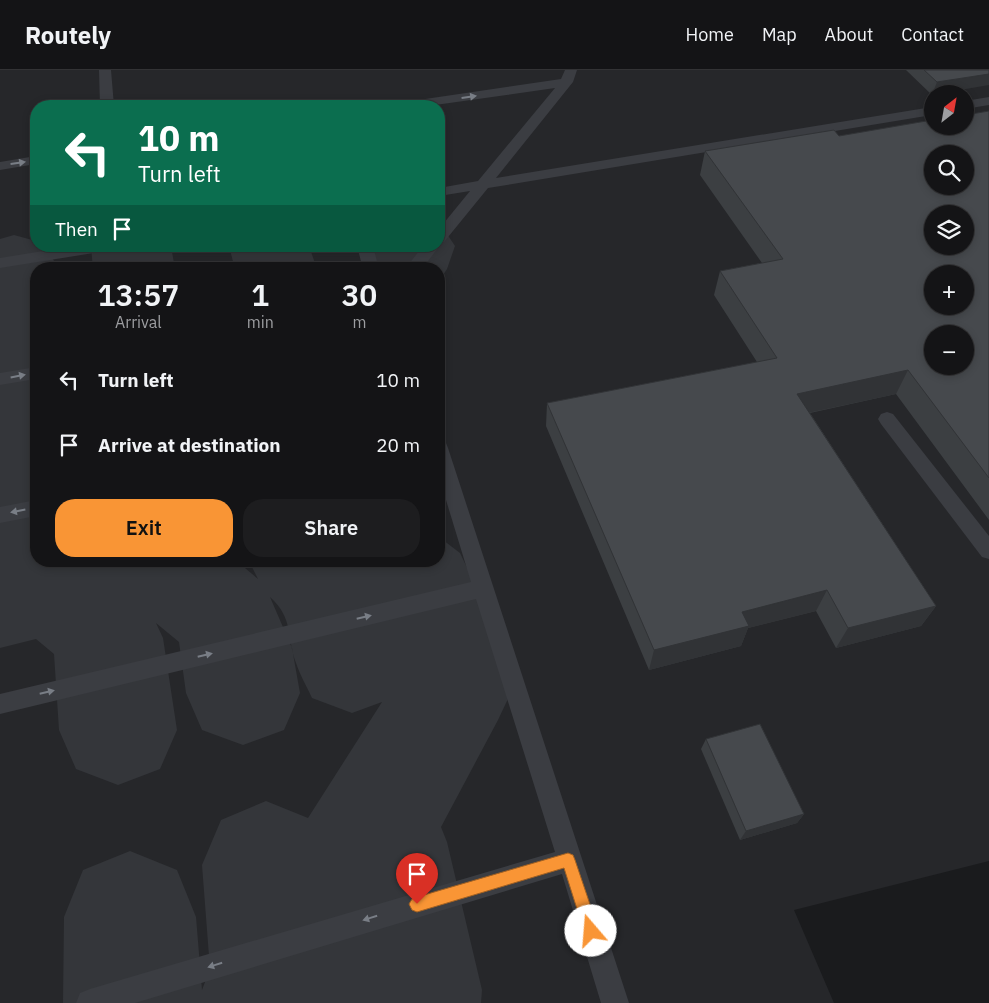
<!DOCTYPE html>
<html lang="en">
<head>
<meta charset="utf-8">
<style>
	body { margin:0; font-family:"IBM Plex Sans",sans-serif; background:#1d1d1f; color:#f1f3f6; height:100vh; display:flex; flex-direction:column; font-size:19px; white-space:nowrap }
	* { box-sizing:border-box; margin:0 }
	p { font-size:16px; color:#9d9ea1 }
	.icon { flex:none; width:28px; height:28px; fill:none; stroke:currentColor; stroke-width:2; stroke-linecap:round; stroke-linejoin:round }
	.map { position:relative; flex:1; overflow:hidden }
	.panel { position:absolute; left:30px; top:192px; width:415px; height:305px; display:flex; flex-direction:column; background:#141416; border-radius:20px; box-shadow:0 2px 8px #0003,0 0 0 1px #333335 }
	.panel>* { flex:none }
	.top-card { position:absolute; left:30px; top:30px; width:415px; height:152px; border-radius:20px; box-shadow:0 2px 8px #0003,0 0 0 1px #333335; background:#0b6e4f; color:#fff; overflow:hidden }
	.needle { width:32px; rotate:31deg }
	.controls { position:absolute; left:924px; top:15px; display:grid; gap:10px }
	.controls a { display:grid; place-items:center; width:50px; height:50px; border-radius:50%; background:#141416; box-shadow:0 2px 8px #0003,0 0 0 1px #333335; font-size:25px }
	.pin { position:absolute; display:grid; place-items:center; width:42px; height:42px; color:#fff; margin:-51px -21px; border-radius:50% 50% 50% 0; rotate:-45deg; box-shadow:0 0 5px #0007 }
	.pin .icon { rotate:45deg }
	.me { position:absolute; width:55px; margin:-28px; rotate:342deg; stroke-linejoin:round; filter:drop-shadow(0 0 4px #0008) }
	.turn { display:flex; align-items:center; gap:18px; height:105px; padding:0 25px; font-size:22px }
	.turn .icon { width:65px; height:65px; stroke-width:2.5 }
	.turn b { display:block; font-size:35px; line-height:42px }
	.then { display:flex; align-items:center; height:48px; padding:0 25px; background:#0003; gap:10px; font-size:19px }
	.eta { display:flex; justify-content:space-evenly; align-items:center; height:85px; text-align:center }
	.eta b { font-size:30px; font-weight:600; line-height:35px }
	.primary-button { display:flex; gap:10px; margin-top:auto; padding:10px 25px }
	.primary-button a { flex:1; height:58px; border-radius:20px; background:#f99535; color:#111; font-size:20px; font-weight:600; line-height:58px; text-align:center }
	.primary-button a+a { background:#1d1d1f; color:#f1f3f6 }
	ul { padding:0; list-style:none }
	li { display:flex; align-items:center; gap:15px; height:65px; padding:0 25px }
	li div { flex:1 }
	li b { display:block; font-size:19px }
	li em { font-style:normal }
	header { display:flex; align-items:center; gap:30px; box-sizing:border-box; height:70px; padding:0 25px; background:#141416; border-bottom:1px solid #333335 }
	header strong { font-size:24px }
	nav { display:flex; gap:28px; margin-inline-start:auto; font-size:18px }
	.map>svg:first-child { display:block }
	.built { fill:#26272a; fill-rule:evenodd }
	.lines { fill:none; stroke-linecap:round; stroke-linejoin:round }
	.taxiway { fill:#34363a; fill-rule:evenodd }
	.service { fill:#3b3d42; fill-rule:evenodd }
	.wall { fill:#3c3f42 }
	.shaded-wall { fill:#313336 }
	.building { fill:#46494d; stroke:#313336; fill-rule:evenodd }
	.oneway { fill:#797e86 }
	.route { fill:#f99535; stroke:#a26122 }
</style>
</head>
<body>
<header>
<strong>Routely</strong>
<nav><a>Home</a><a>Map</a><a>About</a><a>Contact</a></nav>
</header>
<div class="map">
<svg width="989" height="933" viewBox="0 0 989 933">
	<rect width="100%" height="100%" fill="#1a1b1d"/>
	<!-- built -->
	<path class="built" d="M0,0H989V791L794,840L834,933H0ZM932,24H965V56H932ZM36,36H439V176H36ZM932,84H965V116H932ZM932,144H965V176H932ZM36,199H439V491H36ZM932,204H965V236H932ZM932,264H965V296H932Z"/>
	<g class="lines">
		<!-- taxiway -->
		<g class="taxiway">
			<path d="M439,157L443,158L455,176L447,199L439,211V199H365L375,176H439Z"/>
			<path d="M14,165L36,171V176H45L54,191L55,199H36V491H240L239,493L258,509L249,491H439V467L460,483L475,514L515,614L498,650L441,757L447,772L482,920L481,933H63L64,847L83,800L130,781L177,800L196,847L202,920L210,899L202,795L221,750L266,731L308,748L382,632L352,643L312,628C307,617 300,605 296,593C286,565 294,549 270,527L292,578L300,623L284,660L243,675L202,660L186,623L179,572L156,553L163,568L177,660L160,699L118,715L76,699L59,660L54,584L36,569L0,578V169Z"/>
			<path d="M91,176H171L175,199H93Z"/>
			<path d="M229,176H309L317,199H235Z"/>
		</g>
		<!-- service -->
		<g class="service">
			<path d="M99,0H111L114,36H100Z"/>
			<path d="M565,0H577L573,12L496,108L932,37V45L488,118L444,172L439,174V159L470,121L439,126V118L478,111L555,18L428,36H396L398,33L561,9Z"/>
			<path d="M989,27V35L965,39V31Z"/>
			<path d="M36,86V94L0,100V92Z"/>
			<path d="M439,174L440,176L437,179L422,199H405L423,176H439Z"/>
			<path d="M74,176H114L106,181L0,198V188Z"/>
			<path d="M357,176H373L379,199H363Z"/>
			<path d="M36,297V309L0,315V303Z"/>
			<path d="M887,342L893,344L989,466V489L982,487L881,354L878,349L881,344Z"/>
			<path d="M439,371L446,373L448,378L629,933H601L562,804L135,933H76L80,923L90,919L555,782L476,529L0,644V624L471,512L439,407Z"/>
			<path d="M36,430V446L0,453V437Z"/>
		</g>
	</g>
	<!-- wall -->
	<g class="wall">
		<path d="M906,0H989L932,25Z"/>
		<path d="M989,41V450L896,324L810,343L936,536L921,556L836,578L816,541L748,558L741,576L649,600L546,356L547,333L757,292L714,225L720,201L762,193L700,105L705,81L839,66Z"/>
		<path d="M706,669L804,744L797,753L740,770L701,679Z"/>
	</g>
	<!-- shaded-wall -->
	<g class="shaded-wall">
		<path d="M989,4V15L937,24H932V25L937,12Z"/>
		<path d="M908,300L896,324L789,347L797,324Z"/>
		<path d="M827,520L816,541L748,558L741,576L649,600L654,580L742,542Z"/>
		<path d="M936,536L921,556L836,578L848,558Z"/>
		<path d="M804,744L797,753L740,770L746,761Z"/>
	</g>
	<!-- building -->
	<g class="building">
		<path d="M924,0H989V4L937,12Z"/>
		<path d="M989,41V408L908,300L797,324L936,536L848,558L827,520L742,542L749,556L654,580L547,333L777,288L720,201L783,189L705,81L834,60L839,66L932,50V56H965V45ZM932,84H965V116H932ZM932,144H965V176H932ZM932,204H965V236H932ZM932,264H965V296H932Z"/>
		<path d="M760,654L804,744L746,761L706,669Z"/>
	</g>
	<!-- one-way arrows -->
	<defs><path id="oneway-solid" d="M-6-.8H1V-3.2L6.5 0L1 3.2V.8H-6Z" transform="scale(1.25)"/></defs>
	<g class="oneway">
		<use href="#oneway-solid" transform="translate(469 27) rotate(-8)"/>
		<use href="#oneway-solid" transform="translate(18 93) rotate(-8)"/>
		<use href="#oneway-solid" transform="translate(18 306) rotate(-11)"/>
		<use href="#oneway-solid" transform="translate(18 441) rotate(169)"/>
		<use href="#oneway-solid" transform="translate(364 547) rotate(-13)"/>
		<use href="#oneway-solid" transform="translate(205 585) rotate(-13)"/>
		<use href="#oneway-solid" transform="translate(47 622) rotate(-13)"/>
		<use href="#oneway-solid" transform="translate(370 848) rotate(163)"/>
		<use href="#oneway-solid" transform="translate(215 895) rotate(163)"/>
	</g>
	<!-- route -->
	<path class="route" d="M568,783L573,785L575,790L599,861L597,867L591,869L586,867L584,861L564,798L417,842L412,840L409,834L412,829L417,827Z"/>
</svg>
<div class="controls">
<a><svg class="needle" viewBox="-14 -14 28 28"><path d="M0-13l5 13h-10z" fill="#e53935"/><path d="M0 13l5-13h-10z" fill="#9d9ea1"/></svg></a>
<a><svg class="icon" aria-label="search" viewBox="0 0 24 24"><circle cx="10" cy="10" r="6"/><path d="M15 15l6 6"/></svg></a>
<a><svg class="icon" aria-label="layers" viewBox="0 0 24 24"><path d="M12 4l9 5-9 5-9-5zM3 14l9 5 9-5"/></svg></a>
<a>+</a>
<a>−</a>
</div>
<div class="pin" style="left:417px;top:834px;background:#d93025"><svg class="icon" aria-label="arrive" viewBox="0 0 24 24"><path d="M6 21V4h12l-3 4 3 4H6"/></svg></div>
<svg class="me" style="left:591px;top:861px" viewBox="-20 -20 40 40"><circle r="19" fill="#fff"/><path d="M0-13L10 11 0 6-10 11z" fill="#f99535"/></svg>
<div class="top-card">
<div class="turn"><svg class="icon" aria-label="left" viewBox="0 0 24 24"><path d="M17 20v-9H6M10 6l-5 5 5 5"/></svg><div><b>10 m</b>Turn left</div></div>
<div class="then">Then<svg class="icon" aria-label="arrive" viewBox="0 0 24 24"><path d="M6 21V4h12l-3 4 3 4H6"/></svg></div>
</div>
<section class="panel">
<div class="eta">
<div><b>13:57</b><p>Arrival</p></div>
<div><b>1</b><p>min</p></div>
<div><b>30</b><p>m</p></div>
</div>
<ul>
<li><svg class="icon" aria-label="left" viewBox="0 0 24 24"><path d="M17 20v-9H6M10 6l-5 5 5 5"/></svg><div><b>Turn left</b></div><em>10 m</em></li>
<li><svg class="icon" aria-label="arrive" viewBox="0 0 24 24"><path d="M6 21V4h12l-3 4 3 4H6"/></svg><div><b>Arrive at destination</b></div><em>20 m</em></li>
</ul>
<div class="primary-button"><a>Exit</a><a>Share</a></div>
</section>
</div>
</body>
</html>
